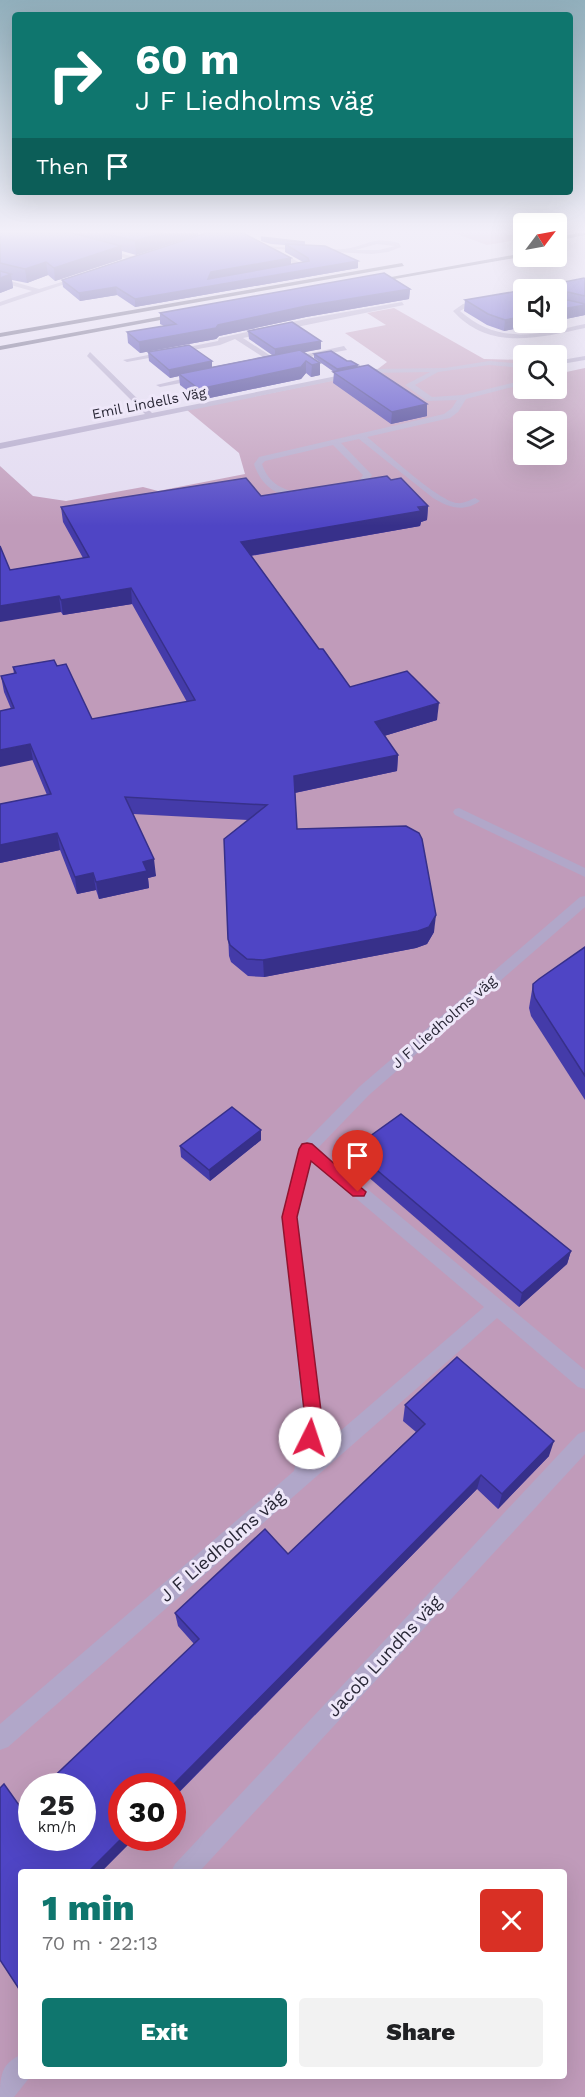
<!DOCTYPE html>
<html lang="en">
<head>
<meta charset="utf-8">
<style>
	body { margin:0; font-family:"Work Sans",sans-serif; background:#f2f2f2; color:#202124; height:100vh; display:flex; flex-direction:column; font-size:22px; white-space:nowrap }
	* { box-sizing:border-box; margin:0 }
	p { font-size:20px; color:#757577 }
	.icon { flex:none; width:33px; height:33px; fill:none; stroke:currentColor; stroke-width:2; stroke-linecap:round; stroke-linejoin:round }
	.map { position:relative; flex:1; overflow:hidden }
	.drawer { position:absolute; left:18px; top:1869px; width:549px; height:210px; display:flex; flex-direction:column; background:#fff; border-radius:6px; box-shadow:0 6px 24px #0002 }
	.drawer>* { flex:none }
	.guide { position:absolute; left:12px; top:12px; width:561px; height:183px; border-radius:6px; box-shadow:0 6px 24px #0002; background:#0f766e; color:#fff; overflow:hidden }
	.needle { width:39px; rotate:58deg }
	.controls { position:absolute; left:513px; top:213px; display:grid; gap:12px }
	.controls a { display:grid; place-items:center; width:54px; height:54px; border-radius:6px; background:#fff; box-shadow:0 6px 24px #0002; font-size:30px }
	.speed { position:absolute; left:18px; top:1773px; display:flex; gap:12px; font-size:30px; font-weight:700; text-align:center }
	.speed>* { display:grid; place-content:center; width:78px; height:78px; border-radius:50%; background:#fff; box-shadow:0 6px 24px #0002; line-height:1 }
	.speed small { font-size:15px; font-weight:400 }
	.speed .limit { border:9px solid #d22; background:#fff; color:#111 }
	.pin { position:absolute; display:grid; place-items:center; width:51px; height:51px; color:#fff; margin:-62px -26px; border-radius:50% 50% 50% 0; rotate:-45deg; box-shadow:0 0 6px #0007 }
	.pin .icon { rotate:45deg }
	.me { position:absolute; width:66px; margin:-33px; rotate:4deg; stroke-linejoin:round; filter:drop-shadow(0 0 4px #0008) }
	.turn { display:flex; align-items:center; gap:21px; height:126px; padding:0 24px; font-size:27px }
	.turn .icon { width:78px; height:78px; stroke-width:2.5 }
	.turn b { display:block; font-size:42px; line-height:51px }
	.then { display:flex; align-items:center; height:57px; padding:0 24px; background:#0003; gap:12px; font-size:22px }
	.round { display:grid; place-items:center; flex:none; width:63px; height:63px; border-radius:6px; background:#f2f2f2 }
	.overview { display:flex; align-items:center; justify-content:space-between; height:102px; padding:0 24px }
	h1 { font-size:36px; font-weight:800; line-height:45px; color:#0f766e }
	.primary-button { display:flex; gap:12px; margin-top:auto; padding:12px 24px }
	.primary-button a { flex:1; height:69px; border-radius:6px; background:#0f766e; color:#fff; font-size:24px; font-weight:800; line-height:69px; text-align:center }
	.primary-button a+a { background:#f2f2f2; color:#202124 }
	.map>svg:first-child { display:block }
	.green { fill:#c09bba; fill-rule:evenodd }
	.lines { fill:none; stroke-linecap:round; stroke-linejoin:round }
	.minor { fill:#b1a7c9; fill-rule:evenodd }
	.major { fill:#5e5978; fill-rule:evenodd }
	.wall { fill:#443ba9 }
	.shaded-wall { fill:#37308a }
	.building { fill:#4f45c5; stroke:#37308a; stroke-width:1.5 }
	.route { fill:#e11d48; stroke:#92132f; stroke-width:1.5 }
	.labels { text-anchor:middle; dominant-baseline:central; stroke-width:6; stroke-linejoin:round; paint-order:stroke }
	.far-street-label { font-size:14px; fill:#292736; stroke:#eee7f9 }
	.street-label { font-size:15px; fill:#292736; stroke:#eee7f9 }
	.near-street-label { font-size:18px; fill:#292736; stroke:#eee7f9 }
</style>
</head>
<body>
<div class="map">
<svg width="585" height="2097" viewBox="0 0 585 2097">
	<rect width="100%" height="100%" fill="#e3dbf1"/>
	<!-- green -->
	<g class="green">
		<path d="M454,233H523V239L487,245Z"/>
		<path d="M394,308L484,359L523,360L524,388H556L557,374L585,368V2097H0V466L33,496L66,501L143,487L158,491L245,474L239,453L187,410L374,372L387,362L345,333L386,325L367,313ZM524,422H556V454H524ZM32,1786H82V1838H32ZM122,1786H172V1838H122ZM21,1872H564V2076H21Z"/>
	</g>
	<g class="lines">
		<!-- minor -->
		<g class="minor">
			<path d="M235,233C247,232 254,241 265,245C273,248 335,250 344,249C368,246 371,236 399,243L401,247L388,252L372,254L276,249L307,267L291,272L289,269L298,266ZM377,244L395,246L379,250H355Z"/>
			<path d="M103,248L137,258L138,259L135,261L101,251Z"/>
			<path d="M78,277L83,278L0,306V302L32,291L0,282V278L39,289Z"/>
			<path d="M524,292V296L467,307L460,311C500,346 538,334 585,324V328C538,338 489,351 453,311L463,304Z"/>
			<path d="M402,302L404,305L243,338L277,360V364H274L235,339L220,345L127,362L123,360L218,341L219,338L306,319Z"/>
			<path d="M344,346L347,350L288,361L284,359Z"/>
			<path d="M90,352L152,413L372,369L445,368L489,361L524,364V368L489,365L438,372L415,385L432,397L463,395L524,380V384L466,399L458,412L450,418L367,437C385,451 438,501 457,503C463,504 470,500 475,498L480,501C463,513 448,507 433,498L359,439L341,443L372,475L366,484L347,491L343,488L344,486L360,480L363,475L333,445L265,461L262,464C269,485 284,490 303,494L305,496L300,499C278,497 261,486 254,464L259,457L444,414L452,408L457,400L427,401L405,385L430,372L372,373L0,449V443L145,414L87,356Z"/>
			<path d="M585,356V360L556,365V361Z"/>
			<path d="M199,375L203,377L202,379L160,387L156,385Z"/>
			<path d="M459,808L585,868V877L455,815L453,812L455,809Z"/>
			<path d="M585,896V907L369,1095L318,1148L585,1370V1389L578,1387L497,1318L8,1747L0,1750V1724L294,1471L303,1419L282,1217L299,1148L359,1087L580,897ZM312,1161L484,1307L317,1451L323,1419L298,1217Z"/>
			<path d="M585,1431V1454L199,1872H171L175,1864L578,1434Z"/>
			<path d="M21,2055V2076L30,2077L14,2097H0C0,2077 1,2063 21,2055Z"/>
		</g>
		<!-- major -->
		<g class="major">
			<path d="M577,233H585V235L556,241V237Z"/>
			<path d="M524,253V256H526L372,283L369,281Z"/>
			<path d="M402,263L404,266L0,337V333Z"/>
			<path d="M180,313L182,316L0,350V346Z"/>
		</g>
	</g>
	<!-- wall -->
	<g class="wall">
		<path d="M0,233H198V235L136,255L122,251V259L55,281L48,275L27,283L12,280L13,288L0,293Z"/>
		<path d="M261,237L305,242V245L358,261V268L135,307L117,295L80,301L63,287L62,280L291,264L303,262L285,252V245L271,244L261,241Z"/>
		<path d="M585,279V315L556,321V290Z"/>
		<path d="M410,289L409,299L306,317L219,336L216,339L140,353L128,343L127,332L164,326L160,324V313Z"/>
		<path d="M465,300L524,322H547L504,331L487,325L464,311Z"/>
		<path d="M248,331L321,341V349L303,352L320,375L311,377L306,373L301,379L200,400L180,385L179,376L170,378L149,361L148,352L212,361V367L272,355L249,339Z"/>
		<path d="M314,354L347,361L427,404V416L391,424L333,383L334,372L314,358Z"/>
		<path d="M391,480L428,506L427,520L421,522L420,526L251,556L319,649L350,687L437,720L384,736L398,755L397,771L295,793L297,829L434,932L427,944L416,948L264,977L248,976L231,962L229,956L224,839L248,820L133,814L156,876L148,878L149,888L99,899L96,890L77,894L60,850L0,863V804L47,795L4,692L1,676L14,674L13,667L57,666L92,719L187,702L132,604L63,615L61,612L10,570L83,558L63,522L61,507L261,496Z"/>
		<path d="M585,947V1100L531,1016L529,1008L533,984Z"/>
		<path d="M261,1130V1140L210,1181L181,1157L180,1146Z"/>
		<path d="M352,1149L571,1251L567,1264L519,1307L352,1163Z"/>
		<path d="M405,1405L549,1456L498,1509L477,1489L101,1872H21V1808L194,1644L178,1626L175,1613L288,1554L416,1432L403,1421Z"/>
	</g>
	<!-- shaded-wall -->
	<g class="shaded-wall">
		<path d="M163,233H198V235L136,255L135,241Z"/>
		<path d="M121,246L122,259L55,281L54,268Z"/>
		<path d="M291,258V265L358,261V268L135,307V299L211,272Z"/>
		<path d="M46,262L48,275L27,283L25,269Z"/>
		<path d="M11,274L13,288L0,293V278Z"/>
		<path d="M116,287L117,295L80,301L79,293Z"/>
		<path d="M410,289L409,299L306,317L219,336L216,339L140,353L139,342L306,306Z"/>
		<path d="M568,292L566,303L556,305V295Z"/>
		<path d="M585,305V315L556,321V310Z"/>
		<path d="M524,316V322H547L504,331L505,320Z"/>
		<path d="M321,341V349L275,358V349Z"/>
		<path d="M212,361V370L179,374V376L170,378L169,370Z"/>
		<path d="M306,361V373L301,379L200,400L199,389Z"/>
		<path d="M320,363V375L311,377L312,365Z"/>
		<path d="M358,365L357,370L336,374L337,369Z"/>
		<path d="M427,404V416L391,424L392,412Z"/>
		<path d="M428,506L427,520L421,522L420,526L242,557L241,542Z"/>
		<path d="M131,588L132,604L63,615L61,600Z"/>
		<path d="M59,596L61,612L0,622V606Z"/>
		<path d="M439,703L437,720L374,739L375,722Z"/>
		<path d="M30,744L33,760L0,767V750Z"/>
		<path d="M398,755L397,771L294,793V776Z"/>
		<path d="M57,833L60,850L0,863V845Z"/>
		<path d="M154,859L156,876L148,878L149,888L99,899L96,882L143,862Z"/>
		<path d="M93,873L96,890L77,894L75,877Z"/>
		<path d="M436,915L434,932L427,944L416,948L264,977L263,960Z"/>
		<path d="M261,1130V1140L210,1181L209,1170Z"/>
		<path d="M571,1251L567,1264L519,1307L522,1293Z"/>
		<path d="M554,1441L549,1456L498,1509L502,1494Z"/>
		<path d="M481,1475L477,1489L172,1799V1786Z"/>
		<path d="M122,1838H135L101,1872H88Z"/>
	</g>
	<!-- building -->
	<g class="building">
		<path d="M0,233H72L121,246L54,268L46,262L25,269L0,263Z"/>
		<path d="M102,233H163L135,241Z"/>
		<path d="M206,233H243L291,258L211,272L208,279L309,261L308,258L285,244L325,246L358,261L135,299L116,287L79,293L62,280Z"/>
		<path d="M261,237L305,242L271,240Z"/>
		<path d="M0,271L11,274L0,278Z"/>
		<path d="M384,273L410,289L306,306L218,325L216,328L139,342L127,332L176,324L160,313Z"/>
		<path d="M584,278L585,279V296L568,292L556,295V290H524Z"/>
		<path d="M524,290V316L505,320L488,314L465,300Z"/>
		<path d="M568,300L585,304V305L556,310V301L558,302Z"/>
		<path d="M292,322L321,341L275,349L248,331Z"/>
		<path d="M189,345L212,361L169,370L148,352Z"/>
		<path d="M300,350L320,363L312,365L306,361L301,367L199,389L179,374Z"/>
		<path d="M331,351L347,361H351L358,365L337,369L314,354Z"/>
		<path d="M368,365L427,404L392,412L333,372Z"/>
		<path d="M387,476L391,480L401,478L428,506L418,507L421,511L241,542L319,649H323L350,687L407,671L439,703L375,722L398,755L294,776L297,829L406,826L419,833L422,839L436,915L429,927L418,931L263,960L247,959L230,945L228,939L224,839L267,805L125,797L154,859L143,862L147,871L96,882L93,873L75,877L57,833L0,845V804L51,794L30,744L0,750V711L14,708L1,676L16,673L13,667L54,660L57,666L66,664L92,719L195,700L131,588L61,600L59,596L0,606V546L10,570L89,557L61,507L246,478L261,496Z"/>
		<path d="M585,947V1076L535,998L533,991V984L539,979Z"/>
		<path d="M232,1107L261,1130L209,1170L180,1146Z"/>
		<path d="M401,1114L571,1251L522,1293L352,1149Z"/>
		<path d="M457,1357L554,1441L502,1494L481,1475L172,1786H122V1838L88,1872H21V1992L0,1960V1788L4,1784L21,1808L32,1798V1838H82V1786H44L199,1639L175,1613L265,1529L288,1554L425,1424L405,1405Z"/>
	</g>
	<!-- sky -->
	<linearGradient id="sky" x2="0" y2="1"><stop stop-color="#91afbc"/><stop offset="0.44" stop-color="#f2eff9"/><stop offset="1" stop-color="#f2eff9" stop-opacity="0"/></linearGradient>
	<rect width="585" height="526" fill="url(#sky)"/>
	<!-- route -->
	<path class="route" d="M307,1143L312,1144L366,1192L364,1196H353L311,1161L297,1217L322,1419L316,1444L310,1446L304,1444L301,1438L305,1419L282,1217L299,1149L302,1144Z"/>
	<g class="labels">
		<!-- far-street labels -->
		<g class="far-street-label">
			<text transform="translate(149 403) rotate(-11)">Emil Lindells Väg</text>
		</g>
		<!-- street labels -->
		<g class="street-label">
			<text transform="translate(444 1022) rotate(-41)">J F Liedholms väg</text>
		</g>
		<!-- near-street labels -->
		<g class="near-street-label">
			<text transform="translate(222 1546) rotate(-41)">J F Liedholms väg</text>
			<text transform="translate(384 1656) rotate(-47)">Jacob Lundhs väg</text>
		</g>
	</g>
</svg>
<div class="controls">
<a><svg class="needle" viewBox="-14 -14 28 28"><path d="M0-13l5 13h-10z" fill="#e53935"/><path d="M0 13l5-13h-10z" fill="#757577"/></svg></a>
<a><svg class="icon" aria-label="sound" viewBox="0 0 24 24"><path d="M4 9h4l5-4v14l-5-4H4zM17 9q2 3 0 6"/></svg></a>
<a><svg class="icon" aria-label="search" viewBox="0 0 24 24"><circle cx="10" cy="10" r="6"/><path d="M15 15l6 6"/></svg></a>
<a><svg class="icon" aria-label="layers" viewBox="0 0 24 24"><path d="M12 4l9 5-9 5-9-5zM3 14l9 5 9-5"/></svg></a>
</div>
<div class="speed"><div>25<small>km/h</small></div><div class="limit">30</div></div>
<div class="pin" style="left:358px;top:1192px;background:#d93025"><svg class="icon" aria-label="arrive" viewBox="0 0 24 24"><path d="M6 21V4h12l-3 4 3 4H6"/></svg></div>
<svg class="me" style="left:310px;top:1438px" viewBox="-20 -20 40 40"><circle r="19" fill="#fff"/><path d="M0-13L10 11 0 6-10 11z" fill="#e11d48"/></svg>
<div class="guide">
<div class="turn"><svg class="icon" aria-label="right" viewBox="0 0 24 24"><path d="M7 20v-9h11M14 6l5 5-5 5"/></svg><div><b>60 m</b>J F Liedholms väg</div></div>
<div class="then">Then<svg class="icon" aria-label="arrive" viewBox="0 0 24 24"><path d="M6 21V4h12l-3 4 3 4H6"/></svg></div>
</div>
<section class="drawer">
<div class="overview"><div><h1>1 min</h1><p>70 m · 22:13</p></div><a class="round" style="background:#d93025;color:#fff"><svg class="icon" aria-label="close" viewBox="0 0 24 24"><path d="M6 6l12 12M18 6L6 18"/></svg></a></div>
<div class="primary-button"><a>Exit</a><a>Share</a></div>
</section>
</div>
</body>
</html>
